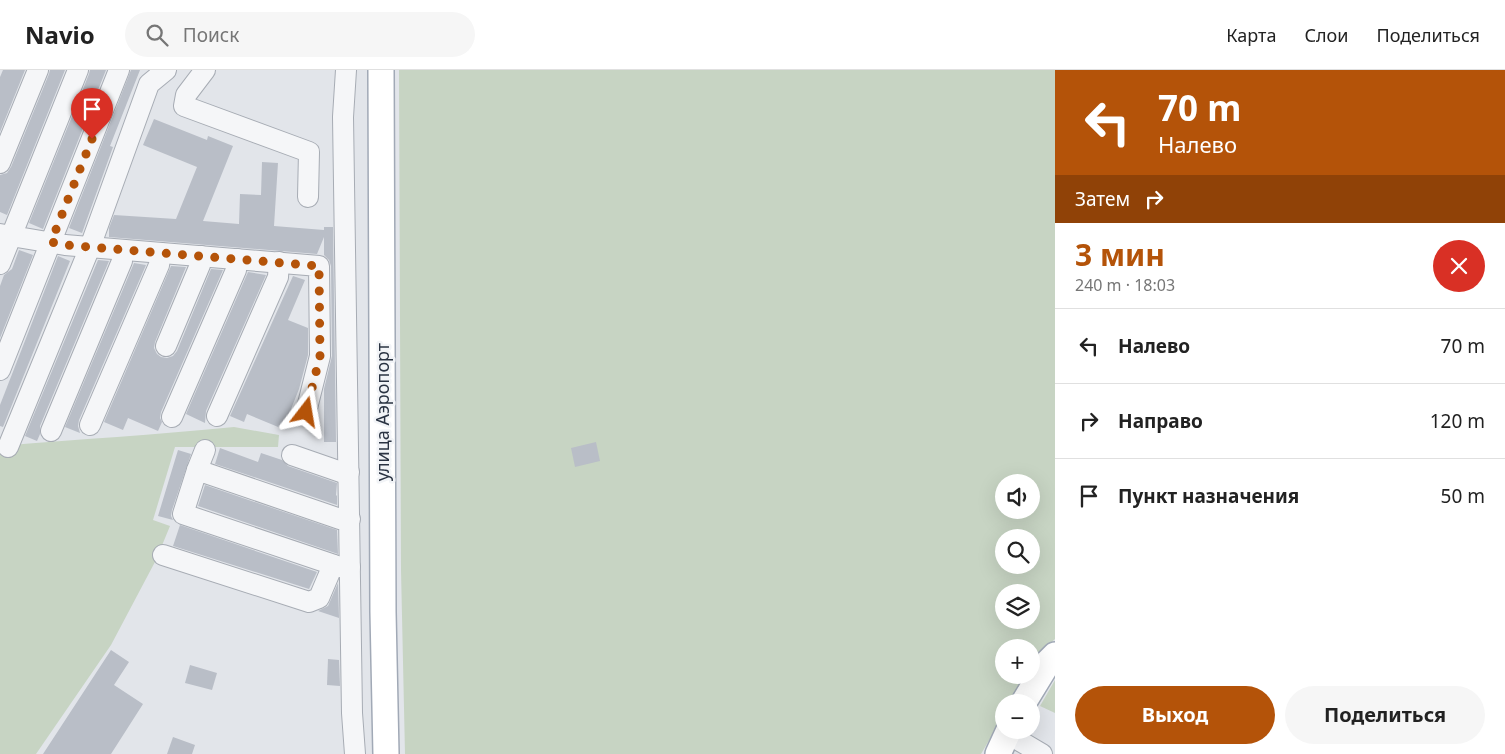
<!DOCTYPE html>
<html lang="ru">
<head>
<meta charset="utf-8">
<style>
	body { margin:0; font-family:"Noto Sans",sans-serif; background:#f6f6f6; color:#222; height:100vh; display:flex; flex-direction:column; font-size:19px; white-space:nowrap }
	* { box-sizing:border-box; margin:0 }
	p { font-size:16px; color:#767676 }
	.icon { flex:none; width:28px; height:28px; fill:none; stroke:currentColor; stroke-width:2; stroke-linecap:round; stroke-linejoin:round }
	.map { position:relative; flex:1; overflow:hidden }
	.panel { display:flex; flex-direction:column; background:#fff; width:450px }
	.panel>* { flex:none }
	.hud { background:#b45309; color:#fff; overflow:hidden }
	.controls { position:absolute; left:995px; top:404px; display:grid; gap:10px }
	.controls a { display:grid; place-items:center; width:45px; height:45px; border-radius:50%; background:#fff; box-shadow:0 5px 20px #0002; font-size:25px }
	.pin { position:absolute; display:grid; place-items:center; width:42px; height:42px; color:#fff; margin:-51px -21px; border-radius:50% 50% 50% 0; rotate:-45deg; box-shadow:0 0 5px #0007 }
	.pin .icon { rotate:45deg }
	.me { position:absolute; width:55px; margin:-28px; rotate:14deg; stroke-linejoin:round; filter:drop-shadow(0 0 4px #0008) }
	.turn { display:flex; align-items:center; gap:18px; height:105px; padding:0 20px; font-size:22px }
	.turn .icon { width:65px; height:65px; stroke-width:2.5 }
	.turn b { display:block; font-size:35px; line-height:42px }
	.then { display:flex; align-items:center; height:48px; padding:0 20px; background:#0003; gap:10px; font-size:19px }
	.round { display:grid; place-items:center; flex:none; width:52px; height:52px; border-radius:26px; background:#f6f6f6 }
	.head { display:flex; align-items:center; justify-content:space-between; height:85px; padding:0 20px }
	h1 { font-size:30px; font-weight:700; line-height:38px; color:#b45309 }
	.button { display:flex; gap:10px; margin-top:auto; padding:10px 20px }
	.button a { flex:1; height:58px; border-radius:30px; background:#b45309; color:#fff; font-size:20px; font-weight:700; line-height:58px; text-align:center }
	.button a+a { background:#f6f6f6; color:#222 }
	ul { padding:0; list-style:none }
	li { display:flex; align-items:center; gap:15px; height:75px; padding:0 20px; border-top:1px solid #e0e0e0 }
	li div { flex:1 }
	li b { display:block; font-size:19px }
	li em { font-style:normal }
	header { display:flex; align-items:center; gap:30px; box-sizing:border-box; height:70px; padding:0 25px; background:#fff; border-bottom:1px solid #e0e0e0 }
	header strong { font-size:24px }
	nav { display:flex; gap:28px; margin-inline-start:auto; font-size:18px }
	.search { width:350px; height:45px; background:#f6f6f6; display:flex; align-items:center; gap:12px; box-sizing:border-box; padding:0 18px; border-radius:28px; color:#767676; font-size:19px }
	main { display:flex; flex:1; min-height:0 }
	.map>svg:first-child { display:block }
	.green { fill:#c7d4c3; fill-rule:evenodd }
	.building { fill:#b9bec7 }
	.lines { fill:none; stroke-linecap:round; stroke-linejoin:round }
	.minor-casing { stroke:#a7acb4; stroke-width:22 }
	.major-casing { stroke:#a1a9b6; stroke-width:28 }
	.minor { stroke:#f5f6f8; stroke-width:20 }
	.major { stroke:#fff; stroke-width:25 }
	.route { stroke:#b45309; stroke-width:9; stroke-dasharray:0 16.2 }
	.labels { text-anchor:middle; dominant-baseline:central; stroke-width:5; stroke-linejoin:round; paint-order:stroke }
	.street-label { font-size:18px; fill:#2a3342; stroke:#f2f4f7 }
</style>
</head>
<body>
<header>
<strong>Navio</strong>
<div class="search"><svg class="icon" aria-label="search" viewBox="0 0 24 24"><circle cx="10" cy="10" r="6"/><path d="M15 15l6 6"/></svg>Поиск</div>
<nav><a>Карта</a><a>Слои</a><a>Поделиться</a></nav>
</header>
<main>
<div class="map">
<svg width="1055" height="684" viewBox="0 0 1055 684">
	<rect width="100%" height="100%" fill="#e2e5ea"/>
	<!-- green -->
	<g class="green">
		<path d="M399,0H1055V569L1042,581L1031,599V578H1004V605H1028L1011,632H1004V645L981,684H405L401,500ZM1004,412H1031V440H1004ZM1004,468H1031V495H1004ZM1004,522H1031V550H1004Z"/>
		<path d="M234,357L279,365L278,377H175L153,450L170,456L156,490L111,575L36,684H0V376C78,369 156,365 234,357Z"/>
		<path d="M1055,610V643L1040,636Z"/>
	</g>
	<!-- building -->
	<g class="building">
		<path d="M3,0H25L0,62V7Z"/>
		<path d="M50,0H65L7,145L0,142V105L7,103L11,97L49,4Z"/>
		<path d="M90,0H106L43,159L29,153L89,4Z"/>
		<path d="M131,0H140L110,76L113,77L82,163L69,158Z"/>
		<path d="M154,49L207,70L208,66L233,76L203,151L239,154L240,124L261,125L262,92L278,93L274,156L324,160V157H333L336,372H324V319L332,286L331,196L329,190L324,185V167L317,184L109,167V158L114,145L176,149L197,97L143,75Z"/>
		<path d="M19,180L33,185L0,268V216L4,205L12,199Z"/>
		<path d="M58,186L70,191L3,357L0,356V335Z"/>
		<path d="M98,190L109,191L40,356V364L37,371L25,366Z"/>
		<path d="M134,193L146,195L79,350L78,356L80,363L65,357Z"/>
		<path d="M171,196L186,197L155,272L154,278L157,284L161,287L167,288L173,286L177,281L211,199L223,200L161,342L160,348L162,352L158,361L128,348L123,360L104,352Z"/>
		<path d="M248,202L266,205L206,341L205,353L186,344Z"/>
		<path d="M293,206L305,210L288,250L308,258V285L299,319L283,359L247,344L244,352L230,346Z"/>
		<path d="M596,372L600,391L575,397L571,378Z"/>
		<path d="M220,378L258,392L261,383L282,390L288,396L337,413L336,425L337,426V435L215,394Z"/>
		<path d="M178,380L191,384L172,440L171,446L173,450L158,446Z"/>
		<path d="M205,415L337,460L338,484L198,436Z"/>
		<path d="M180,455L317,502L309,519L173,476Z"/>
		<path d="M338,513L339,548L318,541L328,536Z"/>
		<path d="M111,580L129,592L114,615L143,634L111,684H43Z"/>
		<path d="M328,589L339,590L340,616L327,615Z"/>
		<path d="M190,595L217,603L212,620L185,613Z"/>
		<path d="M173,667L195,675L192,684H167Z"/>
	</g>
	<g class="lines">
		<!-- minor casing -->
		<g class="minor-casing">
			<g id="minor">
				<path d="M205,0L186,25L184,36L309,82L308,127"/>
				<path d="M346,0L343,47L352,643L355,684"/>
				<path d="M0,93L38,0"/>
				<path d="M0,164L65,175L319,196L320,286L306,342"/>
				<path d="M0,194L78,0"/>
				<path d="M166,276L200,195L201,186"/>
				<path d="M0,300L119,0"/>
				<path d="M217,346L278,207L279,192"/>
				<path d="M172,347L236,200L237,189"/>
				<path d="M90,355L159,195L161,183"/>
				<path d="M51,361L122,191V180"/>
				<path d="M8,377L90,177L149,14L166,0"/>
				<path d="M292,385L341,402H349"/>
				<path d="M197,400L205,380"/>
				<path d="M350,449H340L197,400L183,444L340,497H350"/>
				<path d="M163,485L309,532L319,528L333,495"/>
				<path d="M1008,664L1042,684"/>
			</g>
		</g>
		<!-- major casing -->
		<g class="major-casing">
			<g id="major">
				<path d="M381,0L383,542L386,684"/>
				<path d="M1024,632L1049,591L1055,585"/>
				<path d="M998,684L1009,660"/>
			</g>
		</g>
		<!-- minor -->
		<use href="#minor" class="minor"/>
		<!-- major -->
		<use href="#major" class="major"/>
	</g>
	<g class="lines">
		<!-- route -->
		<path class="route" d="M92,69L51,172L65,175L90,177L319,196L320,286L306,342"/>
	</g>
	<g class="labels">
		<!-- street labels -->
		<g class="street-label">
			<text transform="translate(382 342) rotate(-90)">улица Аэропорт</text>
		</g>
	</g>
</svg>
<div class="controls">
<a><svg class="icon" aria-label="sound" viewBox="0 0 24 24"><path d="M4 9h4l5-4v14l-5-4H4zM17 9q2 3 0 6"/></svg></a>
<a><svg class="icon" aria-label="search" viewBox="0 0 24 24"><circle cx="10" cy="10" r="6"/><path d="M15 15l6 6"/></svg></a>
<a><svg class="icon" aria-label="layers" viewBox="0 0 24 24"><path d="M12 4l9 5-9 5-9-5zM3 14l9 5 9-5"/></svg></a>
<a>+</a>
<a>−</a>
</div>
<div class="pin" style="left:92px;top:69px;background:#d93025"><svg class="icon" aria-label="arrive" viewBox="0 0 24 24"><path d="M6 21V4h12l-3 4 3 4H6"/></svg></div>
<svg class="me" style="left:306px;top:342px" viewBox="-20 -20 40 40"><path d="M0-17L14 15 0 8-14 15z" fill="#b45309" stroke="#fff" stroke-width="4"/></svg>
</div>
<section class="panel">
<div class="hud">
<div class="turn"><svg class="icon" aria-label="left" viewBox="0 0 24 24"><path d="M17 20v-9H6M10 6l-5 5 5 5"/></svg><div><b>70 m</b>Налево</div></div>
<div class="then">Затем<svg class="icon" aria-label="right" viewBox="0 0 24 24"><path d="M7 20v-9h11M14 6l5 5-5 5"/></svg></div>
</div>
<div class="head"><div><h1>3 мин</h1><p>240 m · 18:03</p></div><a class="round" style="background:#d93025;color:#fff"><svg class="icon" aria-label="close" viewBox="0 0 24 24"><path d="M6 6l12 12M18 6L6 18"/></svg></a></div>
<ul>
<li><svg class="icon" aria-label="left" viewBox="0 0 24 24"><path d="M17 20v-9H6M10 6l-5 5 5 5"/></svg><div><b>Налево</b></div><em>70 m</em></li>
<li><svg class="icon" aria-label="right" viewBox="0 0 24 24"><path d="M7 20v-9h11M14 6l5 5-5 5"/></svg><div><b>Направо</b></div><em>120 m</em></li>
<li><svg class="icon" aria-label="arrive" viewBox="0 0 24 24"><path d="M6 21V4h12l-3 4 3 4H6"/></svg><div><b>Пункт назначения</b></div><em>50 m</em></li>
</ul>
<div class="button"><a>Выход</a><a>Поделиться</a></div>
</section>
</main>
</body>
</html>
